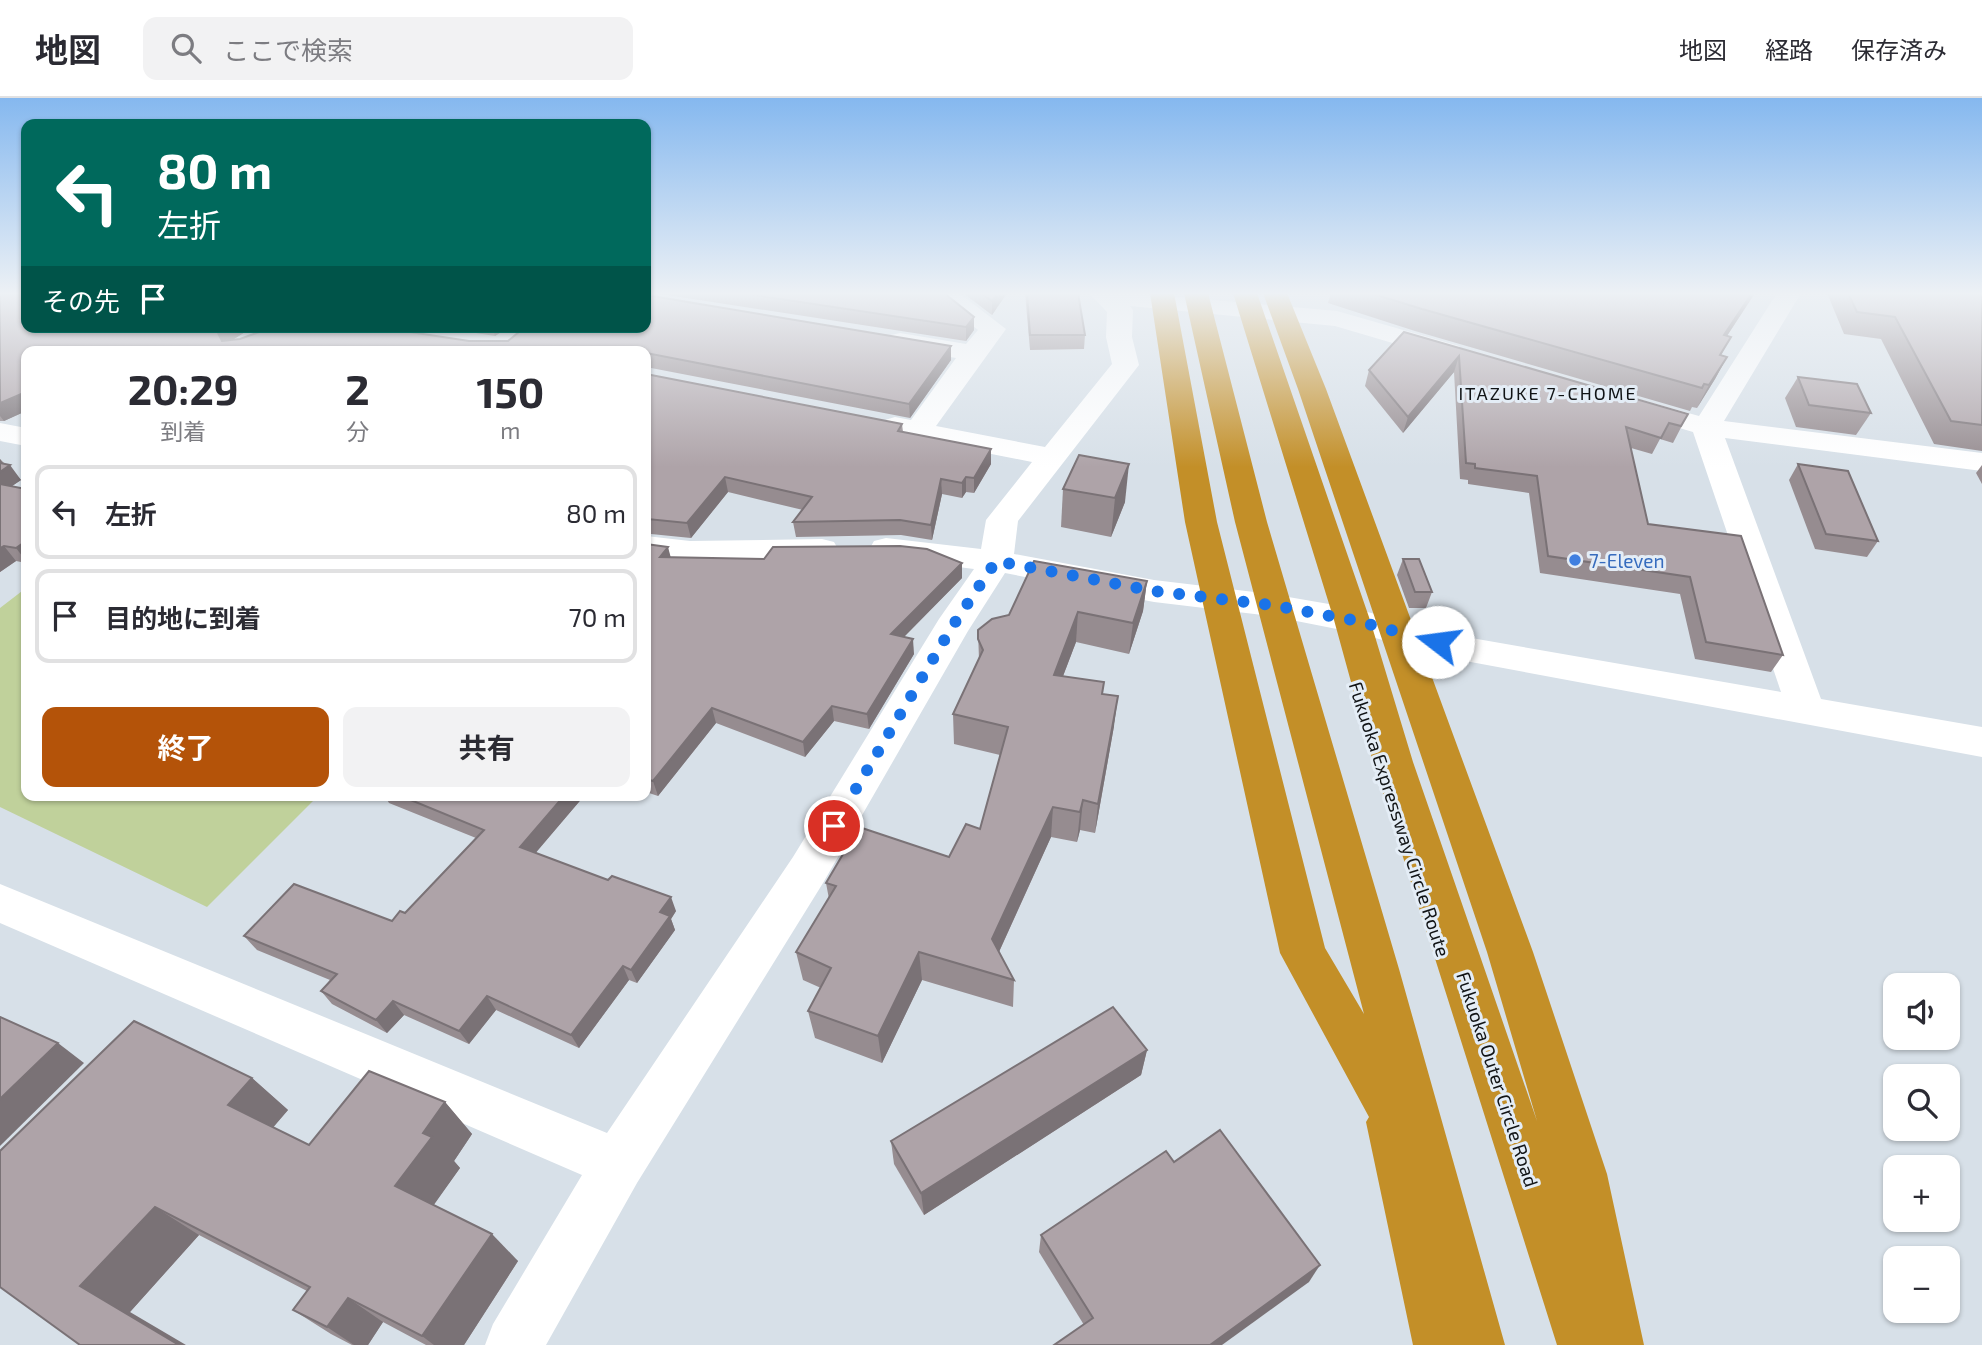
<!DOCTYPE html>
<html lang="ja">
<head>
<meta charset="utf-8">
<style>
	body { margin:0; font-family:"Exo 2","Noto Sans JP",sans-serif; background:#f2f2f3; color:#2b2b33; height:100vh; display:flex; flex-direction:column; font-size:26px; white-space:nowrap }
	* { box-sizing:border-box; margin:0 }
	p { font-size:23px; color:#7c7c81 }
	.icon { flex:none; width:38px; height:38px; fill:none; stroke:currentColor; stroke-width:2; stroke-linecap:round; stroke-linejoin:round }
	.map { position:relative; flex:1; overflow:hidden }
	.details { position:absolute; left:21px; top:248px; width:630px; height:455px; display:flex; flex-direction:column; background:#fff; border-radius:14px; box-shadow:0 2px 5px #0004 }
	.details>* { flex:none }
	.guide { position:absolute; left:21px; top:21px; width:630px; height:214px; border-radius:14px; box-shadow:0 2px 5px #0004; background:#00695c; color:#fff; overflow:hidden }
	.buttons { position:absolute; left:1883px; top:875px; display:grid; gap:14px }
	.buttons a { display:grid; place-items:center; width:77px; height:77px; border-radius:14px; background:#fff; box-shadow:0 2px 5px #0004; font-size:35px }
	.pin { position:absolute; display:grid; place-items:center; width:60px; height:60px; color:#fff; margin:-30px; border:4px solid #fff; border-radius:50%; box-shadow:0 2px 7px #0007 }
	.me { position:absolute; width:77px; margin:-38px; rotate:285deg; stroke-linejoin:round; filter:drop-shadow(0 0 5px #0008) }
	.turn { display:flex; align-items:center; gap:24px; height:147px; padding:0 21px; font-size:32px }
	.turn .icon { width:91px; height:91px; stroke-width:2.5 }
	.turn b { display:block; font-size:49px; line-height:60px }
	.then { display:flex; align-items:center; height:66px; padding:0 21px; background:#0003; gap:14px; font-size:26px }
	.eta { display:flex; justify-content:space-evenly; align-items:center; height:119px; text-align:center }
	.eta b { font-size:42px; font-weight:700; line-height:49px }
	.action { display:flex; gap:14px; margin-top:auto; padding:14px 21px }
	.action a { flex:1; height:80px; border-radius:14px; background:#b45309; color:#fff; font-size:28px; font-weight:700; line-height:80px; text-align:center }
	.action a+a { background:#f2f2f3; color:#2b2b33 }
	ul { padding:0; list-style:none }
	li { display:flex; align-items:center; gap:21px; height:94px; margin:0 14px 10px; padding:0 7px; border:4px solid #e1e1e2; border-radius:14px }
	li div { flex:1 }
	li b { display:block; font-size:26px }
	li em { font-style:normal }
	header { display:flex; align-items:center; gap:42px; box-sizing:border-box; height:98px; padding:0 35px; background:#fff; border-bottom:2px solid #e1e1e2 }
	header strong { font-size:33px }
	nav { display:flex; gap:38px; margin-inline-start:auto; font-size:24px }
	.search { width:490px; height:63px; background:#f2f2f3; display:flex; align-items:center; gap:18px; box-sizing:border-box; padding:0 24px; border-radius:14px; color:#7c7c81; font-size:26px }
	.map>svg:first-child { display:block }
	.green { fill:#c0d19b }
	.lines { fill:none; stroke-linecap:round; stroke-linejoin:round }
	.minor { fill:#fff; fill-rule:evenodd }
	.highway { fill:#c38f28; fill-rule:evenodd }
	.wall { fill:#968c90 }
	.shaded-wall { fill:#7a7276 }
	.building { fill:#aea3a8; stroke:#7a7276; stroke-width:2 }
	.route { stroke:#1a73e8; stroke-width:12; stroke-dasharray:0 21.6 }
	.shop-dot { fill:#3f7fe0; stroke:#e4edf6; stroke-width:2.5 }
	.labels { text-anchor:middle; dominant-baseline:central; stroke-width:6; stroke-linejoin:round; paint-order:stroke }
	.far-neighbourhood-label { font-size:18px; letter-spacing:2px; fill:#111416; stroke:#e4edf6 }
	.shop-label { font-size:19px; fill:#366cbe; stroke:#e4edf6; text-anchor:start }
	.street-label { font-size:19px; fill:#111416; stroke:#e4edf6 }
</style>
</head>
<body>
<header>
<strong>地図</strong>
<div class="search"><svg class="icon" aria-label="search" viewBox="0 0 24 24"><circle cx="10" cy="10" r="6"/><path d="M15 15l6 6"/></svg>ここで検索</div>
<nav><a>地図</a><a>経路</a><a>保存済み</a></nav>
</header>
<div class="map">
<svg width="1982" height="1247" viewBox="0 0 1982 1247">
	<rect width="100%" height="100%" fill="#d7e0e8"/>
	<!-- green -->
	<path class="green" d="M26,490V698H318L207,809L0,709V510Z"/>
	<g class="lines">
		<!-- minor -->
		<g class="minor">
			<path d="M932,195H959L1006,231L936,328L1045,349L1112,266L1106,239L1107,214L1089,195H1135L1337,213L1459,248L1463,254L1459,260L1450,262L1335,228L1130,208L1133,212L1132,239L1139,267L1018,423L1014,456L1154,482L1271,496L1352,510L1460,538L1781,594L1693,334L1625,314L1621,308L1625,302L1635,300L1699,318L1777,195H1801L1724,323L1982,355V373L1725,340L1821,601L1982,629V659L1460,562L1352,534L1271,518L1154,504L1005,475L968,533L823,785L637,1085L546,1247H485L493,1226L582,1077L0,825V786L607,1035L793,759L939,521L974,471L886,460L874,457L870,450L874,443L886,440L981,451L986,422L1032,364L895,337L885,334L881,328L885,322L895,319L911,322L956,260L891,249L887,243L891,237L900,235L966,246L978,232Z"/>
			<path d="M0,325L26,330V348L0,343Z"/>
			<path d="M646,438L690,443L822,441L834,444L838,451L834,458L822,461L690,463L646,458Z"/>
		</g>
		<!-- highway -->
		<g class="highway">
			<path d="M1150,195H1174L1217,424L1325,850L1364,916L1235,424L1184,195H1208L1267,424L1399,871L1505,1247H1413L1366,1024L1369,1019L1280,855L1185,424Z"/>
			<path d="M1233,195H1257L1370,522L1413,664L1537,1023L1487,854L1298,291L1263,195H1287L1326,291L1533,854L1607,1076L1644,1247H1557L1373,664L1334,522Z"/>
		</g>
	</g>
	<!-- wall -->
	<g class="wall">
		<path d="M0,195L26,229H253L232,242L469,243L951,248V262L910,320L646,269V254H26V313L4,323H0Z"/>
		<path d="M654,195H944L974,232L966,243Z"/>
		<path d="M963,195H1007L992,217Z"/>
		<path d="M1025,195H1078L1085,237L1084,251L1030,252Z"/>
		<path d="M1331,195H1755L1727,238L1731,239L1721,257L1727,259L1715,281L1697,310L1692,309L1690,313L1415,233L1328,205Z"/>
		<path d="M1827,195H1982V353L1934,346L1881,241L1844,236Z"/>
		<path d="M437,229H509L495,238Z"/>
		<path d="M1404,234L1688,316L1673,345L1660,341L1652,356L1631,350L1648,426L1783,557L1771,574L1695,561L1680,496L1540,475L1529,395L1468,386V382L1460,381L1454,274L1403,335L1365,288L1369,272Z"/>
		<path d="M646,276L902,326L903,334L991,366L974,395L966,394L962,400L942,396L932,442L901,437L796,439L793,424L803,412L728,394L691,440L651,436L650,432L646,431Z"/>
		<path d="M1798,279L1871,315L1856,337L1796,329L1785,300Z"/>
		<path d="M1079,357L1125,404L1111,439L1061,429L1063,391Z"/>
		<path d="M0,361L21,382L12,388L26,391V465L16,463L0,474Z"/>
		<path d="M1798,366L1878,443L1867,459L1815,451L1789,382Z"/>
		<path d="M1982,367V386L1976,375Z"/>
		<path d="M646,446L671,459L962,465V480L904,539L914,556L869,631L834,623L805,659L716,625L658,698L646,694Z"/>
		<path d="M1403,461L1432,494L1426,510H1409L1397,477Z"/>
		<path d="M1147,483L1143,513L1129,556L1076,544L1063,578L1103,596L1114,628L1095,735L1080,732L1077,744L1051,739L999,854L1014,882L1013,909L922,882L882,965L815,940L808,913L821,890L803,882L796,854L829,801L826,785L949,759L980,731L1000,657L954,646L953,616L979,562L978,532Z"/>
		<path d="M385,698H584L535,755L676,813L671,821L675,832L637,885L629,882L579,950L496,912L469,946L404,917L387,935L332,906L321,893L330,882L257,852L244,838L392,823L405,815L476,740L389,705Z"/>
		<path d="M1147,952L1141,977L924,1117L894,1066L891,1043Z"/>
		<path d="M252,980L288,1012L273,1029L309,1047L445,1004L472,1036L454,1063L460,1070L433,1107L518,1163L464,1247H426L383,1224L368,1247H352L331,1236L293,1212L307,1193L199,1137L130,1214L0,1189Z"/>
		<path d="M1174,1064L1309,1184L1084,1227L1039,1154L1041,1137Z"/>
	</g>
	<!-- shaded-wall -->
	<g class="shaded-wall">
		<path d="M998,195H1007L992,217V203Z"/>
		<path d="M1752,195H1755L1713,259L1724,237Z"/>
		<path d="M974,219V232L966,243V229Z"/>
		<path d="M223,229H253L231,243L226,250L218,235Z"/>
		<path d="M492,229H509L495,238Z"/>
		<path d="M951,248V262L910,320L909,306Z"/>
		<path d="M1459,258L1454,274L1403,335L1408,319Z"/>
		<path d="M1727,259L1715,281L1697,310L1709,287Z"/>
		<path d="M26,294V313L4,323L0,318V305Z"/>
		<path d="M991,351V366L974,395V380Z"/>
		<path d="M0,361L6,370L10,367L21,382L0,396Z"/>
		<path d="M1129,366L1125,404L1111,439L1115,400Z"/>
		<path d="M725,379L728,394L691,440L687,425Z"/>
		<path d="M966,379V394L962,400V385Z"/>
		<path d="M941,381L942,396L932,442L931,427Z"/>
		<path d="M26,443V463L16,450Z"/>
		<path d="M4,448L16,463L0,474V450Z"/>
		<path d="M668,449L672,464L660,459Z"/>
		<path d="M962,465V480L892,551L891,536Z"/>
		<path d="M1147,483L1143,513L1129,556L1133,525Z"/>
		<path d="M1078,514L1076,544L1052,607L1054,577Z"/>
		<path d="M913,541L914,556L869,631L867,616Z"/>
		<path d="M1118,598L1114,628L1095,735L1098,706Z"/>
		<path d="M832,608L834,623L805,659L803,644Z"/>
		<path d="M712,610L716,625L658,698L653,683Z"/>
		<path d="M564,698H584L528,764L520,749Z"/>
		<path d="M1083,702L1080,732L1077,744L1080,714Z"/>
		<path d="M1053,709L1051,739L992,869V841Z"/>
		<path d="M671,799L676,813L671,821L675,832L637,885L631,872L660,814Z"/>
		<path d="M919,854L922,882L882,965L878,938Z"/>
		<path d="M623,868L629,882L579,950L571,937Z"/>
		<path d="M487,898L496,912L469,946L459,933Z"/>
		<path d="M393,903L404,917L387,935L376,922Z"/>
		<path d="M58,945L84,965L0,1048V1001Z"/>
		<path d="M1147,952L1141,977L924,1117L921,1095Z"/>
		<path d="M252,980L288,1012L265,1039L228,1007Z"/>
		<path d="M445,1004L472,1036L454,1063L460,1070L426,1118L395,1088L423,1035Z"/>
		<path d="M155,1109L199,1137L130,1214L186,1247H179L80,1188Z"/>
		<path d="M492,1136L518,1163L464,1247H434L422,1238Z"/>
		<path d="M1320,1167L1309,1184L1222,1247H1210Z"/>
		<path d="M348,1200L383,1224L368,1247H354L327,1229Z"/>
	</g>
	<!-- building -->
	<g class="building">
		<path d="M0,195H26V229H223L218,235L222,243L240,241L273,229H377L469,243H508L525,229H646V197L951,248L909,306L646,255V254H26V294L0,305Z"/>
		<path d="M740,195H944L974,219L966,229Z"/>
		<path d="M981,195H998L992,203Z"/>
		<path d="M1027,195H1078L1085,237H1030Z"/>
		<path d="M1370,195H1752L1724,237L1731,239L1720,257L1727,259L1709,287L1704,286L1702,290L1422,211Z"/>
		<path d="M1848,195H1982V327L1951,323L1895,219L1857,214Z"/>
		<path d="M1404,234L1688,316L1681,328L1669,325L1661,340L1626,329L1648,426L1741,438L1783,557L1706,544L1690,479L1548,458L1537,378L1475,370V366L1466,365L1459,258L1408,319L1369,272Z"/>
		<path d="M646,276L902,326L898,333L991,351L974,380L966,379L962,385L941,381L931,427L900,422L793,424L812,399L725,379L687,425L647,421L649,418L646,417Z"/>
		<path d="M1798,279L1857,286L1871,315L1809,307Z"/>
		<path d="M1079,357L1129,366L1115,400L1063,391Z"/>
		<path d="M0,365L10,367L0,374Z"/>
		<path d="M1798,366L1848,373L1878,443L1826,436Z"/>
		<path d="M0,386L26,391V443L16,450L4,448L0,450Z"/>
		<path d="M646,446L668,449L660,459L764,461L773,449L900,448L927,451L962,465L891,536L913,541L867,616L832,608L803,644L712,610L653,683L646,681Z"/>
		<path d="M1403,461H1419L1432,494H1415Z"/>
		<path d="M1034,463L1147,483L1133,525L1078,514L1054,577L1104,584L1102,596L1118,598L1098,706L1083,702L1080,714L1053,709L992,841L1014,882L919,854L878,938L808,913L831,870L796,854L836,788L826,785L859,729L949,759L966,726L980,731L1008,629L953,616L983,552L978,541V532L992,521L1009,517Z"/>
		<path d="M401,698H564L520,749L608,782L612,778L671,799L660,814L670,818L631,872L623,868L571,937L487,898L459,933L393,903L376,922L321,893L337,876L244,838L294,786L392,823L400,813L405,815L484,732Z"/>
		<path d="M1113,909L1147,952L921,1095L891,1043Z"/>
		<path d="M0,919L58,945L0,1001Z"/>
		<path d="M134,923L252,980L228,1007L309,1047L369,973L445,1004L423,1035L432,1039L395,1088L492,1136L422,1238L348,1200L327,1229L293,1212L310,1189L155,1109L80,1188L179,1247H80L0,1189V1053Z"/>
		<path d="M1220,1032L1320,1167L1210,1247H1054L1093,1220L1041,1137L1166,1053L1174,1064Z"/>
	</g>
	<!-- sky -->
	<linearGradient id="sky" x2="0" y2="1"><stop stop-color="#85b8ef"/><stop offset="0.53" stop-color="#edf1f5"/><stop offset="1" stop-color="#edf1f5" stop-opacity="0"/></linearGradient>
	<rect width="1982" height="369" fill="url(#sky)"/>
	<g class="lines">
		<!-- route -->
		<path class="route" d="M834,728L952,529L996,463L1154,493L1271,507L1352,522L1438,544"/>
	</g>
	<!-- markers -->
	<circle class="shop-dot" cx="1575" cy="462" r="7"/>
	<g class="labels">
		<!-- far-neighbourhood labels -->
		<g class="far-neighbourhood-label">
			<text x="1548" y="295">ITAZUKE 7-CHOME</text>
		</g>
		<!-- shop labels -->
		<g class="shop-label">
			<text x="1589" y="462">7-Eleven</text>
		</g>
		<!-- street labels -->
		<g class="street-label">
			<text transform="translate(1400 721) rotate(72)">Fukuoka Expressway Circle Route</text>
			<text transform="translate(1498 981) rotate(72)">Fukuoka Outer Circle Road</text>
		</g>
	</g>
</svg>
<div class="buttons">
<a><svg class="icon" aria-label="sound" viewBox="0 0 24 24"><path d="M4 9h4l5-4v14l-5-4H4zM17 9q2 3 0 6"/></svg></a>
<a><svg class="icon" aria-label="search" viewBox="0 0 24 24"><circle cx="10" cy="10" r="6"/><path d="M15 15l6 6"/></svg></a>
<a>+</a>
<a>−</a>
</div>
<div class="pin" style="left:834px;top:728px;background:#d93025"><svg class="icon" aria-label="arrive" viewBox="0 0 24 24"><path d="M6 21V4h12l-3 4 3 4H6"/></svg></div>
<svg class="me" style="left:1438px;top:544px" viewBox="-20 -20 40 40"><circle r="19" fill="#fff"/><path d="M0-13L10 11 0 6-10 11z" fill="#1a73e8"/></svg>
<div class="guide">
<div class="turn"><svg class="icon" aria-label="left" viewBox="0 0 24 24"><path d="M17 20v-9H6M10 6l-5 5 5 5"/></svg><div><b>80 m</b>左折</div></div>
<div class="then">その先<svg class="icon" aria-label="arrive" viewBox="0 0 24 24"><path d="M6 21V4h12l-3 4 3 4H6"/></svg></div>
</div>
<section class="details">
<div class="eta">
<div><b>20:29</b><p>到着</p></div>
<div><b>2</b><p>分</p></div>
<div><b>150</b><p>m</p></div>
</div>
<ul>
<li><svg class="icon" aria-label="left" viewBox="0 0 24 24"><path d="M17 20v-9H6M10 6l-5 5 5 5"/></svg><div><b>左折</b></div><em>80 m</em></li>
<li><svg class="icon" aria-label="arrive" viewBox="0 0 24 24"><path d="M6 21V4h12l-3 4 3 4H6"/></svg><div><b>目的地に到着</b></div><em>70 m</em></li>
</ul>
<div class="action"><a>終了</a><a>共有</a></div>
</section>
</div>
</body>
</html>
